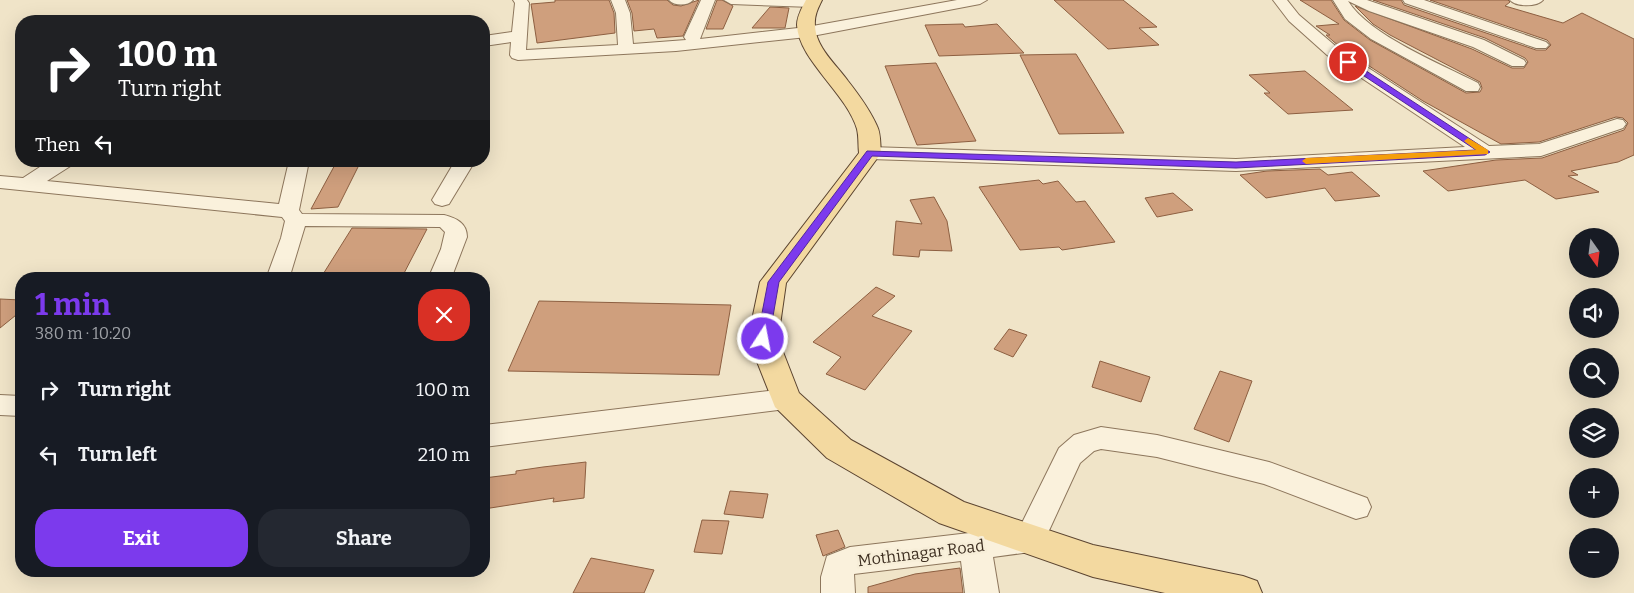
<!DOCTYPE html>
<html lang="en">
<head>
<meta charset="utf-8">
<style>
	body { margin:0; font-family:Bitter,serif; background:#242831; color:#f1f3f6; height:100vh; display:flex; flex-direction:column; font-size:19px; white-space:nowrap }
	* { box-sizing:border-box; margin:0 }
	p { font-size:16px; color:#9ea1a6 }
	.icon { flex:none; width:28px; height:28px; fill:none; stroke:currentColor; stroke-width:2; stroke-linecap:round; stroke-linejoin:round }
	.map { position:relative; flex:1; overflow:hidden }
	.details { position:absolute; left:15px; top:272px; width:475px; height:305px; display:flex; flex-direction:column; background:#171b24; border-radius:20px; box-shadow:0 5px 20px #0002 }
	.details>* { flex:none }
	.hud { position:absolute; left:15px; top:15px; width:475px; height:152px; border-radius:20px; box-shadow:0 5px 20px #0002; background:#202124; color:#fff; overflow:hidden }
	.needle { width:32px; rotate:166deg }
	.controls { position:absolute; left:1569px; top:228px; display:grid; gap:10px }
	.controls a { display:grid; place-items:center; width:50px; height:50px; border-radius:50%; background:#171b24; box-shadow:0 5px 20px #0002; font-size:25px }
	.pin { position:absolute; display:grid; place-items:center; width:42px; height:42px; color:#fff; margin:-21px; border:2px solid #fff; border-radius:50%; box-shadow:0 1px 5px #0007 }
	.me { position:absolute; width:55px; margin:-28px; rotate:11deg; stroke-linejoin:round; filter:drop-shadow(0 0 4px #0008) }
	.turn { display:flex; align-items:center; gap:18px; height:105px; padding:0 20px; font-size:22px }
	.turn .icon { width:65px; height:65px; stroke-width:2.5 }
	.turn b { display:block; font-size:35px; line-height:42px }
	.then { display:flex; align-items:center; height:48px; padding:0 20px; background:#0003; gap:10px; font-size:19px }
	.round { display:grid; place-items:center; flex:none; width:52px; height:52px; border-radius:20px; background:#242831 }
	.headline { display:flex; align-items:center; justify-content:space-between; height:85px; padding:0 20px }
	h1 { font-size:30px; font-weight:700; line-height:38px; color:#7c3aed }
	.cta { display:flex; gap:10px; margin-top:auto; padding:10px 20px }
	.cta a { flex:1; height:58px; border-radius:20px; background:#7c3aed; color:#fff; font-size:20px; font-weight:700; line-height:58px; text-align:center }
	.cta a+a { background:#242831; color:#f1f3f6 }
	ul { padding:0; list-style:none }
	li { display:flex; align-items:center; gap:15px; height:65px; padding:0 20px }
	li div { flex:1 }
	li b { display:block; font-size:19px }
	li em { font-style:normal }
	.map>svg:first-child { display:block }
	.building { fill:#cf9f7d; stroke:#8d5f41 }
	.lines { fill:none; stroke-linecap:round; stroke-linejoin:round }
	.minor-casing { stroke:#8d765c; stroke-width:2 }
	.major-casing { stroke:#5b4430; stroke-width:2 }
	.minor { fill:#faf1dc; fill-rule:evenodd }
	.major { fill:#f3d9a0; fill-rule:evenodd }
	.route { fill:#7c3aed; stroke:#51269a }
	.slow { fill:#f59e0b }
	.labels { text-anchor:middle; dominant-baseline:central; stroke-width:5; stroke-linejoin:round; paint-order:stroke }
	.near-street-label { font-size:16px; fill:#3d2e20; stroke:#f7eed8 }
</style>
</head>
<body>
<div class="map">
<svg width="1634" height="593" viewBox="0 0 1634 593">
	<rect width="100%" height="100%" fill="#f0e4c8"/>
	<!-- building -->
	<g class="building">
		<path d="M555,0H609L614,13L615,33L537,43L531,4L555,2Z"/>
		<path d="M627,0H667L673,5L681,6L699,0L683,36L657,38L654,29L634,31L632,13Z"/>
		<path d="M717,0H722L733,6L723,29H706Z"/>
		<path d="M1054,0H1123L1157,27L1139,28L1159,45L1108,49Z"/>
		<path d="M1300,0H1331L1344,20L1370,40L1466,93L1480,92L1482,88L1480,82L1390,35L1373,24L1355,6L1472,49L1512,68H1524L1528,62L1525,58L1485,38L1373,0H1401L1404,5L1536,50H1546L1551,45L1547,40L1430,0H1508L1510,2L1505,6L1563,23L1582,13L1634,39V155L1618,162L1571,171L1578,175L1568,176L1599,192L1556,199L1525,180L1448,191L1423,171L1496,160L1542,158L1624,130L1628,123L1623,118L1616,117L1539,142L1501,144L1423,101L1340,47L1326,35H1330L1316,26L1339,24Z"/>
		<path d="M770,7L789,8L785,28H752Z"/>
		<path d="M963,24L965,27L997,24L1024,53L939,56L925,25Z"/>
		<path d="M1076,54L1124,133L1059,134L1020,55Z"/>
		<path d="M936,63L976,141L917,145L885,66Z"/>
		<path d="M1305,71L1353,110L1288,114L1264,93H1270L1249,75Z"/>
		<path d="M337,161H361L338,207L311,209Z"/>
		<path d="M1320,169L1328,175L1352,172L1380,196L1335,201L1325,188L1266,198L1240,175L1267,171Z"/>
		<path d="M1039,180L1043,184L1058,181L1076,202L1085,201L1115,242L1062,250L1059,247L1020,250L979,187Z"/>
		<path d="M1173,193L1193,210L1157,217L1145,198Z"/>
		<path d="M934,197L947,221L952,251L920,250L919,257L893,255L896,221L922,224L910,200Z"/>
		<path d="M352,228L427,229L401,279H320Z"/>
		<path d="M876,287L895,296L872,316L912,331L865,390L826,374L841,357L813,342Z"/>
		<path d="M0,299L21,300V311L0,328Z"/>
		<path d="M539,301L731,305L719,375L508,371Z"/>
		<path d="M1009,329L1027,335L1013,357L994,349Z"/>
		<path d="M1100,361L1150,377L1141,402L1092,387Z"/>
		<path d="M1220,371L1252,381L1229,442L1194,429Z"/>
		<path d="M586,462L584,498L553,502L554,498L484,509V478L516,474V471L543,467Z"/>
		<path d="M730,491L768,494L763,518L724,514Z"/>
		<path d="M702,520L729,521L722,554L694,552Z"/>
		<path d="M838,530L845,547L823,556L816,535Z"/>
		<path d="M591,558L654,570L644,593H573Z"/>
		<path d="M960,568L963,593H868V587L915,574Z"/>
	</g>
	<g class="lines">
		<!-- minor casing -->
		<g class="minor-casing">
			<g id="minor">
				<path d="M513,0H527L529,3L526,50L618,45L616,13L611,0H625L630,13L633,44L686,40L684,37L701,0H715L700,39L807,27L957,0H987L980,4L807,37L676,51L518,60L512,58L510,55L511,42L484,46V36L512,32L515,3Z"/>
				<path d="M669,0H693C688,6 674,6 669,0Z"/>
				<path d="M724,0H817L819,3L817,6L812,7L731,4Z"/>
				<path d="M1273,0H1287L1299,15L1339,49L1489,146L1539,144L1617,119L1623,120L1626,124L1623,128L1541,156L1236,171L870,159L863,157L860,153L863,149L870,147L1236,159L1465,147L1327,55L1289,21Z"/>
				<path d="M1333,0H1367L1484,40L1524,60L1526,63L1524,66H1512L1473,47L1369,11L1348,1C1369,35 1441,64 1478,83L1480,87L1478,91H1466L1371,39L1345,19Z"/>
				<path d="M1403,0H1424L1546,42L1549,45L1546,48H1536L1405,3Z"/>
				<path d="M1510,0H1543C1537,7 1516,7 1510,0Z"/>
				<path d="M49,161H74L72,165L47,181L279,204L289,161H309L299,210L302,214L444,215C456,218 467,223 467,237L451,279H428L441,249L445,232L440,227L305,226L289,279H266L281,238L285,221L282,217L0,188V176L23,178Z"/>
				<path d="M455,161H475L449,204L442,206L435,204L432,200Z"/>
				<path d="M786,389L796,392L800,399L796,406L786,409L484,447V425Z"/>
				<path d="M0,395L21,396V416L0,415Z"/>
				<path d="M1101,427L1157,435L1269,462L1367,498L1371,507L1367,516L1356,519L1264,484L1157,457L1101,449L1094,451L1080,463L1041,548L1030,552L993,557L999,593H965L961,561L854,574L855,593H821V577L827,556L850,547L1020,527L1059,448L1074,435Z"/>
			</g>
		</g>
		<!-- major casing -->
		<g class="major-casing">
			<path id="major" d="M806,0H822C818,8 814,16 815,26C816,48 836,64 848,81C859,95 870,110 877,126C881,134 880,144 881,153L786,283L778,339L799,393L851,440L964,502L1093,545L1243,576L1257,581L1262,593H1165L1093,577L939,523L827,458L775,407L748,339L760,282L859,153C858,145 859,137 857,129C847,94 798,59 797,25C797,16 802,8 806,0Z"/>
		</g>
		<!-- minor -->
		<use href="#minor" class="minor"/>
		<!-- major -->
		<use href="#major" class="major"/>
	</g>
	<!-- route -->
	<path class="route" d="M1346,61H1351L1490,152L1485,155L1236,168L872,156L779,282L769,339L763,343L757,339L768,282L867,151L1236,162L1476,150L1346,64Z"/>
	<!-- slow -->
	<path class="slow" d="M1468,138L1488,150V154L1306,164L1302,161L1306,158L1476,150L1464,141Z"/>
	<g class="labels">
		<!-- near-street labels -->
		<g class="near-street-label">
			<text transform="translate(921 553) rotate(-7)">Mothinagar Road</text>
		</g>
	</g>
</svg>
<div class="controls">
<a><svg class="needle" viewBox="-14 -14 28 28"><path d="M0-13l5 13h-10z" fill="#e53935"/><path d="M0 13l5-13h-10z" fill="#9ea1a6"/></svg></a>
<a><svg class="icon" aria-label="sound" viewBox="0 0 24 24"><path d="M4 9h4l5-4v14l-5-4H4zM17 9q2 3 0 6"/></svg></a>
<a><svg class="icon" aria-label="search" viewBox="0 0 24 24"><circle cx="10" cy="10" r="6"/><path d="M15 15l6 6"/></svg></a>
<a><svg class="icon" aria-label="layers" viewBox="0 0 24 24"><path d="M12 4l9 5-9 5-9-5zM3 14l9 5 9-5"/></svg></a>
<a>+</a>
<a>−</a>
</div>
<div class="pin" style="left:1348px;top:62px;background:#d93025"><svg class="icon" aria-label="arrive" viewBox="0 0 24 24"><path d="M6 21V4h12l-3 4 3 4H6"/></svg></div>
<svg class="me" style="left:763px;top:339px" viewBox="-20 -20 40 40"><circle r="17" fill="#7c3aed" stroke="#fff" stroke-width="3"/><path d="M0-11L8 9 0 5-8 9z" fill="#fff"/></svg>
<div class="hud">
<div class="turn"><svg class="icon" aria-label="right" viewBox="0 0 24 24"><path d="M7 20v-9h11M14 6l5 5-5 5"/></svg><div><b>100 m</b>Turn right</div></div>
<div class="then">Then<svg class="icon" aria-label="left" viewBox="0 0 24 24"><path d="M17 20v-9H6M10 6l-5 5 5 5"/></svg></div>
</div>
<section class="details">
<div class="headline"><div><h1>1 min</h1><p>380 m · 10:20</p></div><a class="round" style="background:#d93025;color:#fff"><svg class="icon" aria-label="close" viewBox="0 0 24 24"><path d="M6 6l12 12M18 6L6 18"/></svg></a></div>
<ul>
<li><svg class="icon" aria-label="right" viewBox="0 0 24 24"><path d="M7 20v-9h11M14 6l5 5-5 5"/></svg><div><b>Turn right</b></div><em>100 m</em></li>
<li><svg class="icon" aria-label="left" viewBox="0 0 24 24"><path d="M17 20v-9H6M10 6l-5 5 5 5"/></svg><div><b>Turn left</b></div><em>210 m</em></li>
</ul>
<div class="cta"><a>Exit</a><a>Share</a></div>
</section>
</div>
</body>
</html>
